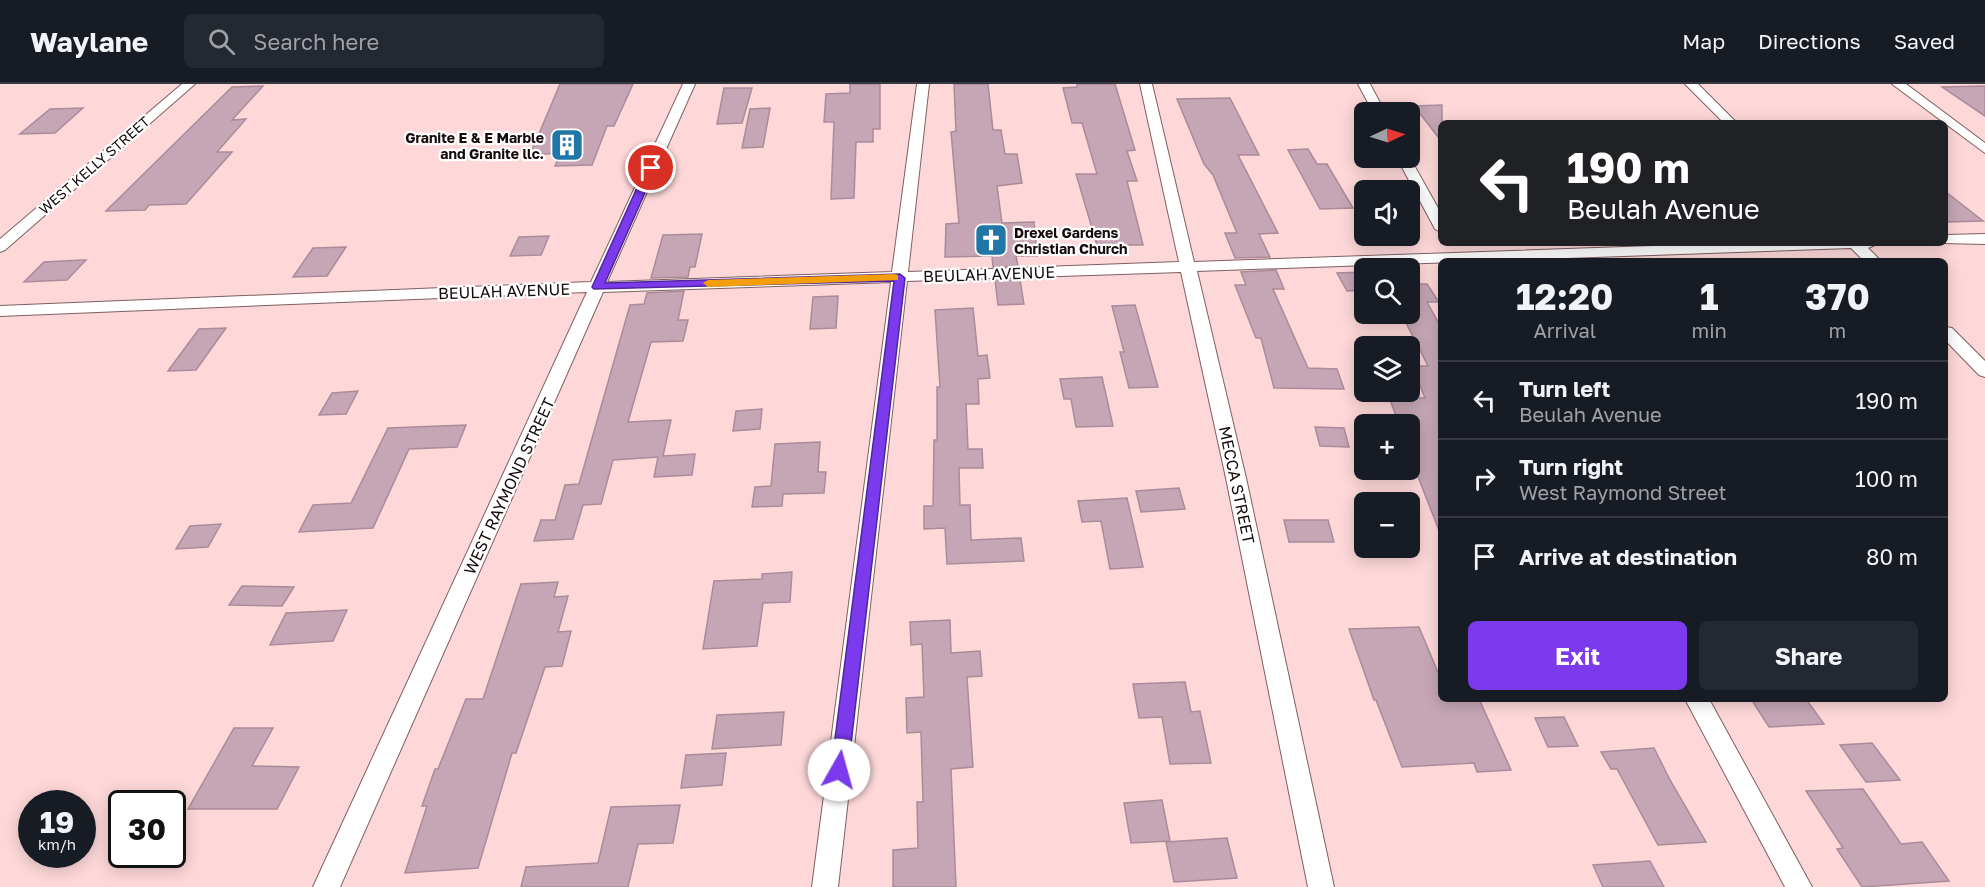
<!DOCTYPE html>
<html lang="en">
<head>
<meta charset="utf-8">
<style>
	body { margin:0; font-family:"Golos Text",sans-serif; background:#242831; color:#f1f3f6; height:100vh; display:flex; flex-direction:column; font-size:22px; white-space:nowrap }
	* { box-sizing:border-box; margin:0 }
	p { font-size:20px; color:#9ea1a6 }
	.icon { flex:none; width:33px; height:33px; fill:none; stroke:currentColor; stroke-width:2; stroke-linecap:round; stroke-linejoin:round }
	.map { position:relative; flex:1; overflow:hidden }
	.sheet { position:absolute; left:1438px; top:174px; width:510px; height:444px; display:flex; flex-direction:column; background:#171b24; border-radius:9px; box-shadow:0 3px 15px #0003 }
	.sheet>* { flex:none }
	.guide { position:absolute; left:1438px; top:36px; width:510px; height:126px; border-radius:9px; box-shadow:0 3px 15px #0003; background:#202124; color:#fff; overflow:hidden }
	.needle { width:39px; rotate:86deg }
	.fabs { position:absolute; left:1354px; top:18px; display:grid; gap:12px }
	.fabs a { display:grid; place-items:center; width:66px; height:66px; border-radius:9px; background:#171b24; box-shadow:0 3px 15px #0003; font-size:30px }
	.speed { position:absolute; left:18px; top:706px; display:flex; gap:12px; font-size:30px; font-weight:700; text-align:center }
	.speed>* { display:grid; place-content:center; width:78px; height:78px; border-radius:50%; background:#171b24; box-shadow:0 3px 15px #0003; line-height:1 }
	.speed small { font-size:15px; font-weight:400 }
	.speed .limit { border:3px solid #111; border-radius:9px; background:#fff; color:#111 }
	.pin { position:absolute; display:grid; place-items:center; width:51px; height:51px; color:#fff; margin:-26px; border:3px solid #fff; border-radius:50%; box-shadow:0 2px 6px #0007 }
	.me { position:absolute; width:66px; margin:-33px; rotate:7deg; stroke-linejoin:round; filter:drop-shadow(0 0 4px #0008) }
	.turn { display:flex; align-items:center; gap:21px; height:126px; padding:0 30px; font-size:27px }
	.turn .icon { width:78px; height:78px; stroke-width:2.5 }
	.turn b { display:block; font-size:42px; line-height:51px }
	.eta { display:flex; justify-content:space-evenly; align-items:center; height:102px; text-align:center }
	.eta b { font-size:36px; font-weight:700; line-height:42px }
	.primary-button { display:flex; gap:12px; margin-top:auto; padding:12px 30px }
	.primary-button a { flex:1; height:69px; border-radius:9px; background:#7c3aed; color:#fff; font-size:24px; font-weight:700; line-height:69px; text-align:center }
	.primary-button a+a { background:#242831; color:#f1f3f6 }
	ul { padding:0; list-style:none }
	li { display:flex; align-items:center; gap:18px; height:78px; padding:0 30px; border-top:2px solid #363941 }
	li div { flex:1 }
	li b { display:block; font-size:22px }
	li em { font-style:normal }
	header { display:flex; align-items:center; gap:36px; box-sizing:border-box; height:84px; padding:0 30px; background:#171b24; border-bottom:2px solid #363941 }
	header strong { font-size:28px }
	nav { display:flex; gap:33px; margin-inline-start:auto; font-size:21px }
	.search { width:420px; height:54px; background:#242831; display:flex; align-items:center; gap:15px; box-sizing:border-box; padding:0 21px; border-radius:9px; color:#9ea1a6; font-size:22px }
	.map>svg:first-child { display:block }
	.building { fill:#c6a6b5; stroke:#aa8b9a; stroke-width:1.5 }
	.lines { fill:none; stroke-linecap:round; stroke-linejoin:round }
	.street-casing { stroke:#7f5f61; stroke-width:2 }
	.street { fill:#fff; fill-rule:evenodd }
	.route { fill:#7c3aed; stroke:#51269a; stroke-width:1.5 }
	.slow { fill:#f59e0b }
	.labels { text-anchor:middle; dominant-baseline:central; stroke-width:4.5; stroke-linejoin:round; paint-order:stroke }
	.far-poi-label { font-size:14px; font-weight:bold; fill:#160a0b; stroke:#fff; text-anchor:end }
	.far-street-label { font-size:14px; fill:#160a0b; stroke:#fff }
	.street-label { font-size:16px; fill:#160a0b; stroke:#fff }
</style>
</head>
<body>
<header>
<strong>Waylane</strong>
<div class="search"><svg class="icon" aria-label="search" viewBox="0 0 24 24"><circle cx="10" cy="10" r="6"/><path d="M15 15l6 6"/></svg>Search here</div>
<nav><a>Map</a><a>Directions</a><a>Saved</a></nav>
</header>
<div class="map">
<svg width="1985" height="803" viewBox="0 0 1985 803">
	<rect width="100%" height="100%" fill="#fed8d9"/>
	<!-- building -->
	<g class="building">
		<path d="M560,0H633L614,42H607L592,81L555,82L561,69L530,71Z"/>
		<path d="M850,0H880V45H873V58H856L854,114L831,115L834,38H824L826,10L850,9Z"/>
		<path d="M954,0H988L993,46H1001L1005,70H1017L1022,99L997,102L1002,139L1034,138L1037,172H1016L1018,182L993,183L992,172L945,173L946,140L959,139L951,48L956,47Z"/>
		<path d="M1077,0H1115L1135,66L1127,67L1137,97H1127L1143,161H1097L1076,90H1097L1082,39H1072L1063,4L1077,3Z"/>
		<path d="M263,2L232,36L246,35L217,68H232L186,120L149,121L145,126L106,127L232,3Z"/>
		<path d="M1985,2V32L1942,3Z"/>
		<path d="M724,4H752L742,39L717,40Z"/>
		<path d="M1230,14L1259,71H1238L1278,149L1259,150L1270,173L1235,174L1225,149H1237L1213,91L1204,80L1177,15Z"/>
		<path d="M1442,21V58L1414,22Z"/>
		<path d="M83,24L55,49L20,50L50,25Z"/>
		<path d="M770,24L763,63L742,64L750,25Z"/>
		<path d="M1308,65L1317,80H1327L1353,124L1320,125L1288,66Z"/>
		<path d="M1946,108L1983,137L1946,138Z"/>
		<path d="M702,150L695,183H690L688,193L651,194L663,151Z"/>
		<path d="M549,152L541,171L510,172L519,153Z"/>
		<path d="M346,163L327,192L293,193L313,164Z"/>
		<path d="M83,176H86L67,196L24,198L44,178Z"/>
		<path d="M1276,186L1284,205H1273L1308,284L1337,285L1344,305L1274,304L1261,254H1256L1235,201H1246L1241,188Z"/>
		<path d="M1365,188V206L1347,207L1337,189Z"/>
		<path d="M1410,189L1416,200H1427L1439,218H1427L1442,245L1440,449L1410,372V340H1399L1389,313L1425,314L1412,282H1428L1404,235L1410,234Z"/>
		<path d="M995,196H1020L1024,220L998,221Z"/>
		<path d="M684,207L678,236H688L683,257L651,258L628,338L671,336L663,372L695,370L692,391L654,393L658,373L613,376L601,420L583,421L573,455L534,457L541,436H555L565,401L579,400L630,221L644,220L647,209Z"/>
		<path d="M838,212L836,244L810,245L813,213Z"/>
		<path d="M1135,221L1158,303L1129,304L1120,268H1124L1112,222Z"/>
		<path d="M973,224L978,272L987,271L990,294L978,295L979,320H966L968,365H982L983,384H959L960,421H970L971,456L1021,454L1024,477L947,480L945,444L924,445V422H933L934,356H937V303H940L935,226Z"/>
		<path d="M226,244L196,286L168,287L199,245Z"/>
		<path d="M1102,293L1113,342L1076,343L1071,315H1064L1060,295Z"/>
		<path d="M358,307L346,330L319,331L332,309Z"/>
		<path d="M762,325L760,345L733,347L736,327Z"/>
		<path d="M466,341L457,363L409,365L373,444L299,448L313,421L351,419L388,344Z"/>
		<path d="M1315,343L1344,344L1349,363L1320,362Z"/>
		<path d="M820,358L818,388H826L824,409L783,410L782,422L752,423L755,403L771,402L775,360Z"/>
		<path d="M1179,404L1185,425L1141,428L1136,407Z"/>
		<path d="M1127,414L1143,483L1110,485L1101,437L1082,438L1078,417Z"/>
		<path d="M1284,436H1328L1334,458H1289Z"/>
		<path d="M221,440L208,463L176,465L190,442Z"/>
		<path d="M792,488L790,518L763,519L757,562L703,565L714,497L762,495V490Z"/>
		<path d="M558,498L554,513L568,512L558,548L571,547L562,582L545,583L516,669H512L478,784L405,789L427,722H422L435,685H438L466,615H483L521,500Z"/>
		<path d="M242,502L294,503L282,522L229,521Z"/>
		<path d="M347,526L333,557L270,561L286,529Z"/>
		<path d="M950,536L951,569L980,567L982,592L967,593L973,683L951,685L956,803H893V766L918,764L917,718H923L921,648L907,649L906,614L924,613L922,560L911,561L910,538Z"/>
		<path d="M1419,543L1442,598V615H1479L1511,686L1477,688L1474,679L1402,683L1376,616H1374L1349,545Z"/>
		<path d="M1185,598L1191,628L1200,627L1211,679L1170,680L1162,633L1139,634L1133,600Z"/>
		<path d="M1751,615H1806L1824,640L1769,643Z"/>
		<path d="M784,628L781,661L712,665L717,631Z"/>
		<path d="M1564,633L1578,662L1548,663L1535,634Z"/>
		<path d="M234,644H273L252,682L299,683L277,725H188Z"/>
		<path d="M1872,659L1900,696L1866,698L1840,661Z"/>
		<path d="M1654,664L1670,696L1706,758L1658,761L1617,685H1611L1601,668Z"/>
		<path d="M726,669L722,701L681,704L686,671Z"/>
		<path d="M1863,705L1901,760L1922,758L1949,797L1862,803L1837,765L1843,764L1806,707Z"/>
		<path d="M1162,716L1170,757L1131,759L1124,719Z"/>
		<path d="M680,721L673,759L638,760L628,803H521L526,783L598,779L611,723Z"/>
		<path d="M1227,754L1237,794L1174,798L1166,758Z"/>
		<path d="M1650,777L1664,803H1603L1593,781Z"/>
	</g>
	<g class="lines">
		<!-- street casing -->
		<g class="street-casing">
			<g id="street">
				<path d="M182,0H195L5,166L0,168V155Z"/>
				<path d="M683,0H695L607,198L892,188L917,0H929L908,188L1179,178L1140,0H1152L1194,178L1739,159H1879L1868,164L1881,177H1864L1851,164L1197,187L1246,394L1334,803H1308L1226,394L1181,188L907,197L838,803H812L891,198L603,208L340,803H313L587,208L0,232V222L591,198Z"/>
				<path d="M1358,0H1370L1385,28H1373Z"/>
				<path d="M1685,0H1698L1737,39H1724Z"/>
				<path d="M1892,0H1906L1985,59V69Z"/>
				<path d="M1397,74H1410L1442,131V149L1435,145Z"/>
				<path d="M1985,150V160L1941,159H1946V151Z"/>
				<path d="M1946,243L1952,244L1985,277V293L1979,291L1946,257Z"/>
				<path d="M1685,615H1709L1812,803H1785Z"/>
			</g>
		</g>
		<!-- street -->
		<use href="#street" class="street"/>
	</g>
	<!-- route -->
	<path class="route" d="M651,81L656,84L605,199L900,190L905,194L848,686L846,691L839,694L833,691L831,686L894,197L594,205L592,203L646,84Z"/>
	<!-- slow -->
	<path class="slow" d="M894,190L898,191V196L708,203L703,199L708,196Z"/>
	<!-- icons -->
	<defs>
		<g id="building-square" transform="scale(1.725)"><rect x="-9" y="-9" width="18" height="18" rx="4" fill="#2076a6" stroke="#fff"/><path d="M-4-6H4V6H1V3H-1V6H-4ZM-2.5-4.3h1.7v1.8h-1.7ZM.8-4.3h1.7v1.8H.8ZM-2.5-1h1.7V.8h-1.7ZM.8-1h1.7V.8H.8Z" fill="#fff"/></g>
		<g id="church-square" transform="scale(1.725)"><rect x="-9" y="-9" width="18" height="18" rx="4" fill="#2076a6" stroke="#fff"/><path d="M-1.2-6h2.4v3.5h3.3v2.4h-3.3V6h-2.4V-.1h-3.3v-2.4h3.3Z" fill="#fff"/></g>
	</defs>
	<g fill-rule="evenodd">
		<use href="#building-square" x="567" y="61"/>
		<use href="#church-square" x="991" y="156"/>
	</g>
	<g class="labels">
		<!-- far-poi labels -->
		<g class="far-poi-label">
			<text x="544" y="53">Granite E &amp; E Marble<tspan x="544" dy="16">and Granite llc.</tspan></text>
			<text x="1014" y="148" text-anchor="start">Drexel Gardens<tspan x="1014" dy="16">Christian Church</tspan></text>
		</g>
		<!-- far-street labels -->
		<g class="far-street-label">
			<text transform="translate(94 81) rotate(-41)">WEST KELLY STREET</text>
		</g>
		<!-- street labels -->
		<g class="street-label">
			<text transform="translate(989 190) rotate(-2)">BEULAH AVENUE</text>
			<text transform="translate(504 207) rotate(-2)">BEULAH AVENUE</text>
			<text transform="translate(1237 401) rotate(78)">MECCA STREET</text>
			<text transform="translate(509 402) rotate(-65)">WEST RAYMOND STREET</text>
		</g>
	</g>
</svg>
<div class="fabs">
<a><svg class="needle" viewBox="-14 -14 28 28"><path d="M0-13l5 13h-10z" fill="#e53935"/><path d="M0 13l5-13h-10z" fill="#9ea1a6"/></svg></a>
<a><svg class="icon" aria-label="sound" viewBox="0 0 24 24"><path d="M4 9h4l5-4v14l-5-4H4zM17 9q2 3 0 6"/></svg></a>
<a><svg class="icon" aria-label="search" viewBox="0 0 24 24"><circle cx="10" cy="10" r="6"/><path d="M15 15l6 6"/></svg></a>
<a><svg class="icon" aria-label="layers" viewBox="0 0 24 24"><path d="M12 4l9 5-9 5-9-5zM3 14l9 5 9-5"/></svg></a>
<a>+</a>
<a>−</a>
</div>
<div class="speed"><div>19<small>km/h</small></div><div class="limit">30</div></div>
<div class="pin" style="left:651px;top:84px;background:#d93025"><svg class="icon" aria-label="arrive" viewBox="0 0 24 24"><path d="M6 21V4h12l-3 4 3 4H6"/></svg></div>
<svg class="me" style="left:839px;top:686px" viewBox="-20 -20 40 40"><circle r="19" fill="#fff"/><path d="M0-13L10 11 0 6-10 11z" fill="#7c3aed"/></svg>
<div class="guide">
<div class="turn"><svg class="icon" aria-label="left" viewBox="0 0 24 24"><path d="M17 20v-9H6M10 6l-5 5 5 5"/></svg><div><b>190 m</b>Beulah Avenue</div></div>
</div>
<section class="sheet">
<div class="eta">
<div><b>12:20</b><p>Arrival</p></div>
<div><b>1</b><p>min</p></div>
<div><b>370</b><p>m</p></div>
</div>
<ul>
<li><svg class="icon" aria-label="left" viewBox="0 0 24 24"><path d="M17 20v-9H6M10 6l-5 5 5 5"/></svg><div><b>Turn left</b><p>Beulah Avenue</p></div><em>190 m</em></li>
<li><svg class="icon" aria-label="right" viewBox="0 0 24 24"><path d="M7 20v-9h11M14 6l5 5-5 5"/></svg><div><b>Turn right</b><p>West Raymond Street</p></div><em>100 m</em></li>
<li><svg class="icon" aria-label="arrive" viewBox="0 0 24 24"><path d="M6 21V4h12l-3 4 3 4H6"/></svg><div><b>Arrive at destination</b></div><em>80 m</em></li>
</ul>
<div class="primary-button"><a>Exit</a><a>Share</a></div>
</section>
</div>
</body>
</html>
